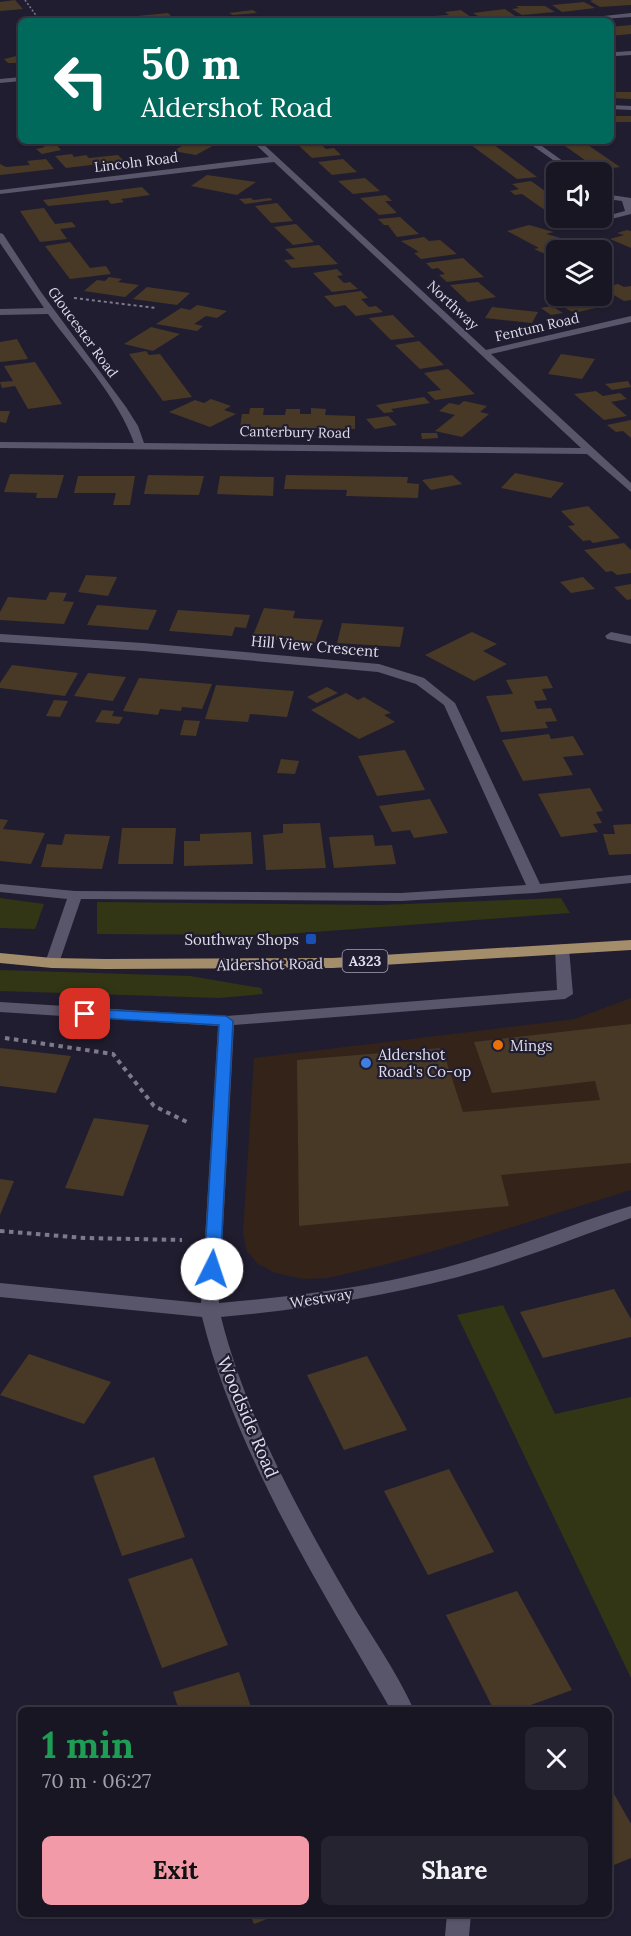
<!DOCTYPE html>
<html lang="en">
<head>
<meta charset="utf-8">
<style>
	body { margin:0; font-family:Lora,serif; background:#262331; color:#f1f3f6; height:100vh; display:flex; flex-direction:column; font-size:22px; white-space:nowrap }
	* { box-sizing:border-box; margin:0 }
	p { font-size:20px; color:#9f9fa6 }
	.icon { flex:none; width:33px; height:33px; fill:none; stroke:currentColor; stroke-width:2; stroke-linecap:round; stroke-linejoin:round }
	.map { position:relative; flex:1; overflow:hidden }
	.details { position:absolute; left:18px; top:1707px; width:594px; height:210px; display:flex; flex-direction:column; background:#191624; border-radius:9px; box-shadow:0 2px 4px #0004,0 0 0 2px #373541 }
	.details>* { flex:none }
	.guide { position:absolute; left:18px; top:18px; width:596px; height:126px; border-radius:9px; box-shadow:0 2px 4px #0004,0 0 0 2px #373541; background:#00695c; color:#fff; overflow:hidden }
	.buttons { position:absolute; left:546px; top:162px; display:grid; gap:12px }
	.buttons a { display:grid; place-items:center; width:66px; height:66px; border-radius:9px; background:#191624; box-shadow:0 2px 4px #0004,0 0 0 2px #373541; font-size:30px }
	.pin { position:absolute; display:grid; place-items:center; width:51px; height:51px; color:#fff; margin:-26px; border-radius:12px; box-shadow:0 3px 9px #0006 }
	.me { position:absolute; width:66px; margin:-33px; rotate:4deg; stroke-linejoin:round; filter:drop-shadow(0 0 4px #0008) }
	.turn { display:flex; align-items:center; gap:21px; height:126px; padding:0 24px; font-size:27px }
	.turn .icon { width:78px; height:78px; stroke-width:2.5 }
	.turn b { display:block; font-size:42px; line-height:51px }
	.round { display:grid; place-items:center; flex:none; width:63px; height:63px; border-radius:9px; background:#262331 }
	.overview { display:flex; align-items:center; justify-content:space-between; height:102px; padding:0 24px }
	h1 { font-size:36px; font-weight:700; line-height:45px; color:#1e9e55 }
	.button { display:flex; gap:12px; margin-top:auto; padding:12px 24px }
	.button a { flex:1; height:69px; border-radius:9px; background:#f39aa8; color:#111; font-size:24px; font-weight:700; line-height:69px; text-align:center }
	.button a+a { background:#262331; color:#f1f3f6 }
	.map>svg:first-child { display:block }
	.commercial { fill:#332319 }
	.green { fill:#323614 }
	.building { fill:#473926 }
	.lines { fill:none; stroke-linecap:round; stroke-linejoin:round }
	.path-far2 { stroke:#7d7a8b; stroke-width:1.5; stroke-dasharray:2 2; stroke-linecap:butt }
	.path-far1 { stroke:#7d7a8b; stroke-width:2; stroke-dasharray:3 3; stroke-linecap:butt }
	.path { stroke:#7d7a8b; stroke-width:4; stroke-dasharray:4.5 4.5; stroke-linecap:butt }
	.lane { fill:#59556b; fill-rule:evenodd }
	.street { fill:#59556b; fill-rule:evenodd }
	.primary { fill:#a38d6a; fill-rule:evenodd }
	.route { fill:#1a73e8; stroke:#114b97; stroke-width:1.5 }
	.transit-dot { fill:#1a4fb4; stroke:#211d30; stroke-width:2 }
	.food-dot { fill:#e8710a; stroke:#211d30; stroke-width:2 }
	.shop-dot { fill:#3f7fe0; stroke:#211d30; stroke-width:2 }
	.labels { text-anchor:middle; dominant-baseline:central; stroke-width:4.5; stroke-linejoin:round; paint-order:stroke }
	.far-street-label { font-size:14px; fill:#dfddeb; stroke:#211d30 }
	.shield { fill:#211d30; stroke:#a6a3b3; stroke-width:1.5 }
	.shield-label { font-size:14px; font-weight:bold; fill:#dfddeb }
	.street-label { font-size:15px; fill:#dfddeb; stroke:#211d30 }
	.poi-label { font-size:15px; fill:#dfddeb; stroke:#211d30; text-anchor:start }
	.near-street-label { font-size:18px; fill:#dfddeb; stroke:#211d30 }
</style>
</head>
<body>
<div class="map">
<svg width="631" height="1936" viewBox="0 0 631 1936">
	<rect width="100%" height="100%" fill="#211d30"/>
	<!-- commercial -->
	<path class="commercial" d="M631,998V1190L458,1244L388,1264L328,1278L303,1279L276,1273L258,1264L247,1251L243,1234L254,1058L575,1019Z"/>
	<!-- green -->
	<g class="green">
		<path d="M0,898L44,904L35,929L0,928Z"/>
		<path d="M561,898L570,913L273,935L97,934V902L380,905Z"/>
		<path d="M0,970L190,976L261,988L263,994L219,998L0,991Z"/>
		<path d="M503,1305L555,1414L631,1397V1678L457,1315Z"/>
	</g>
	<!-- building -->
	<g class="building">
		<path d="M15,0L23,9L0,11V2Z"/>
		<path d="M593,0H631V5L600,7L590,1Z"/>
		<path d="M584,2L595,8L562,12L552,5Z"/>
		<path d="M516,6H545L555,12L522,15L512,9L519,8Z"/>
		<path d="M505,9L515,16L483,19L473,13Z"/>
		<path d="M253,10L257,13L233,15L229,13Z"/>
		<path d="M461,10L475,20L440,21L433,16L449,15L445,12Z"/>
		<path d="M168,13L176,21H142L137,16Z"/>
		<path d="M392,16L407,21H378L384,19L382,17Z"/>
		<path d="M132,17L137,21H100V19Z"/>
		<path d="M631,25V34L610,36V27Z"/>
		<path d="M21,55V63H8L4,59Z"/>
		<path d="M610,92H631V99L610,98Z"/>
		<rect x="610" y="116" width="21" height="6"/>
		<path d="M191,141H200L216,144L196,155L173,151Z"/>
		<path d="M317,141L326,149L334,148L341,155L312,158L296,143Z"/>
		<path d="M489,141L537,177L517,179L467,142Z"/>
		<path d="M558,141H582L620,167L599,170Z"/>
		<path d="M55,143L61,150L42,154L36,149L45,147L42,145Z"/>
		<path d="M72,154L74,157L86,155L89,158L118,155L124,161L66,168L55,156Z"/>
		<path d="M46,159L54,169L0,175V164L6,167L30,165L27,161Z"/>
		<path d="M343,159L357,172L332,175L318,162Z"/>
		<path d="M207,175L256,182L237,195L191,186Z"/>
		<path d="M365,178L380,191L353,194L338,181Z"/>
		<path d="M531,181L556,199V212L549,213L522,194L515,195L510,191L519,189L512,184Z"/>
		<path d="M142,187L150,195L121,199L124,202L111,204L108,200L48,206L43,200Z"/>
		<path d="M386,195L392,201H385L397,213L379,215L360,198Z"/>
		<path d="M251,198L253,200L270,198L273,200L245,204L239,199Z"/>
		<path d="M277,203L293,221L271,223L255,206Z"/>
		<path d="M44,208L55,224L72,222L76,227L60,229L67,239L40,242L20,211Z"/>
		<path d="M400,217L419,234L397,237L388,225H384L378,219Z"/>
		<path d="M296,224L314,242L293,245L274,227Z"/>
		<path d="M529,225L554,232L546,234L568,240L560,243L569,246L574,245L584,249L556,250V264L545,259L552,257L534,249L539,248L507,231Z"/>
		<path d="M627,230L631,231V248L610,239L624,235L617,233Z"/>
		<path d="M424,237L429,241L440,240L457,254L421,259L414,253L419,252L401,241Z"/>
		<path d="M70,242L90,268L106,266L111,274L70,279L45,246Z"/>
		<path d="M319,245L338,264L292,268L284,260L295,259L285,249Z"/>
		<path d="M463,258L484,277L447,282L439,275L445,274L438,268L432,269L426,263Z"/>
		<path d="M337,269L343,275L337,276L344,283L350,282L358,289L332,292L313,273Z"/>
		<path d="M109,277L122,279L118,282L139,285L125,297L84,291L97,280L105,281Z"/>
		<path d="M478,282L496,297L468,302L450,285Z"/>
		<path d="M618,284L624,287L631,286V300L624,301L607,291L612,290L606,287Z"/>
		<path d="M147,287L190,293L177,305L133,299Z"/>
		<path d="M361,291L368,298L361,299L369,307L376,306L383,312L356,316L345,305L335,307L324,296Z"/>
		<path d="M585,296H598L613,304L574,313L555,302Z"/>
		<path d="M197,305L227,311L217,318L206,316L194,324L203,326L197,331L156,324L181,308L190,310Z"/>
		<path d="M552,306L563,313L551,315L541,308Z"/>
		<path d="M492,307L538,312L532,323L485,318Z"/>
		<path d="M393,315L415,337L391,340L369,318Z"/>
		<path d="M151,327L180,334L153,351L124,344Z"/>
		<path d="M17,339L28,359L0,362V342Z"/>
		<path d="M419,341L444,365L420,369L395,345Z"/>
		<path d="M146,351L149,355L160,354L192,397L163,401L129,354Z"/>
		<path d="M561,354L595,359L582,379L548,374Z"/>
		<path d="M35,362L62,404L28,409L15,386L2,388L0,382L13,381L4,366Z"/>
		<path d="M448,369L475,394L435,400L427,392L441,390L424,373Z"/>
		<path d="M628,381L631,387L612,390L605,384Z"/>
		<path d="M596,391L603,396L620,393L627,399L611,402L627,416L604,420L574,394Z"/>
		<path d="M424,397L430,403L391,409L394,412L384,413L376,405Z"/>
		<path d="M211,399L231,406L224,410L236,414L210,427L169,412L195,400L204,403Z"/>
		<path d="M464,401L487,406L480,412L489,414L462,437L435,431L455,415L439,411L449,403L459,405Z"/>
		<path d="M250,408H264L263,415H285L286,409H300V414H311V408L326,409L325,415L355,416V429L240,427L242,414H249Z"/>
		<path d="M0,411H10L6,423L0,422Z"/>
		<path d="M388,416L397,425L375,429L366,419Z"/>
		<path d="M631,420V438L623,431L616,432L607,425Z"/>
		<path d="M421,433H437L438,438L422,439Z"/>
		<path d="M515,473L564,483L551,498L501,488Z"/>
		<path d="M10,474L64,475L57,498H36L37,493L4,492Z"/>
		<path d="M148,475L204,476L199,495L144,494Z"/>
		<path d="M286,475L408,477L407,483L419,484L418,498L346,496L347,490L284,489Z"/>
		<path d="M452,475L462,484L431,490L422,480Z"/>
		<path d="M78,476H135L130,505H113L116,493H74Z"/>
		<path d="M220,476L274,477L273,496L217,494Z"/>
		<path d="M588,506L620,538L593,543L590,540L583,541L568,526L575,525L561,511Z"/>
		<path d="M624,543L631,550V573L617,575L612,571L606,572L584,550Z"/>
		<path d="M86,575L117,577L108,596L78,592Z"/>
		<path d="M583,577L595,589L571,593L560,582Z"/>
		<path d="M631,584V599L627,600L614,587Z"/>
		<path d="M50,592L67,593L63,601L74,602L64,624L0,620V612L8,597L46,600Z"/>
		<path d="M97,605L157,610L148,630L87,625Z"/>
		<path d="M264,608L295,611L293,618L323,620L315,643L252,638Z"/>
		<path d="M178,610L250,615L246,628L235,627L232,636L169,631Z"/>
		<path d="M342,623L404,627L400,647L337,643Z"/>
		<path d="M472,632L497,644L483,651L507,664L474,681L425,655Z"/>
		<path d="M12,665L78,673L65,696L0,688V683Z"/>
		<path d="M88,673L126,677L113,701L74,696Z"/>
		<path d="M547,676L553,688L542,689L547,700L534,701L537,709L551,708L557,721L545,722L548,728L501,732L486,696L513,694L506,680Z"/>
		<path d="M139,678L212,684L202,709L182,707L181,711L160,709L158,715L123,711Z"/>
		<path d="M216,685L294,691L287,717L250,714L248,722L205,719Z"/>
		<path d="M327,687L338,693L317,703L307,697Z"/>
		<path d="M346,693L358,700L364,697L391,713L384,715L395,722L359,739L311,710Z"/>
		<path d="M54,700L68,701L60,717L46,716Z"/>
		<path d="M102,710L114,711L112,716L123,717L119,724L95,722Z"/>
		<path d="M184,720L200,721L196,736L180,735Z"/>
		<path d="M549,734L551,739L573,736L584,755L563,757L573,775L523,781L502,740Z"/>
		<path d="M405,750L425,790L377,796L358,756Z"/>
		<path d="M281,759L299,761L295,774L277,773Z"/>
		<path d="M590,788L603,811L596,812L602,823L593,824L598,832L561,837L538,794Z"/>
		<path d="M430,799L448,833L414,838L410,830L392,832L379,806Z"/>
		<path d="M0,819L8,820L3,829L45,833L31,864L0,861Z"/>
		<path d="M320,823L326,868L266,870L263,835L283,833V824Z"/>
		<path d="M631,824V854L609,855L603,834H615L613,825Z"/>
		<path d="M122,828H176L173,864H118Z"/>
		<path d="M251,832L253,864L184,866V841H200V834Z"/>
		<path d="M65,834L110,836L102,869L41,867L47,844L62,845Z"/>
		<path d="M373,835L375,846L392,845L396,864L334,868L329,837Z"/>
		<path d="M631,1024V1163L501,1175L509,1206L299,1226L297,1060L442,1048L463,1112L600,1100L595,1081L492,1093L474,1042Z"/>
		<path d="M0,1048L71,1056L56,1093L0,1086Z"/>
		<path d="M94,1118L149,1125L123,1196L65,1188Z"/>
		<path d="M0,1179L14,1181L0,1215Z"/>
		<path d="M614,1289L631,1319V1337L543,1358L520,1312Z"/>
		<path d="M29,1354L111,1382L84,1424L0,1395Z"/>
		<path d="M367,1356L407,1430L344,1450L307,1375Z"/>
		<path d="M154,1457L185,1537L122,1556L93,1476Z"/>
		<path d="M449,1469L494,1552L428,1575L384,1491Z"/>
		<path d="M192,1558L228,1645L162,1668L128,1579Z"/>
		<path d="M517,1591L572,1690L517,1710H494L446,1615Z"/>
		<path d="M239,1672L252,1710H179L173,1692Z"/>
		<path d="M609,1785L631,1824V1858L609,1867Z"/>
		<path d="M250,1914H280L254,1924Z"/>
	</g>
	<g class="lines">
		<!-- path-far2 -->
		<path class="path-far2" d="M25,0L40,21"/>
		<!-- path-far1 -->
		<path class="path-far1" d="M74,298L156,308"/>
		<!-- path -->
		<g class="path">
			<path d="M5,1038L113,1054L154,1106L189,1123"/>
			<path d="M0,1231L85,1238L182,1240"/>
		</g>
		<!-- lane -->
		<g class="lane">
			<path d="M610,49L617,52L631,51V55L616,56L610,54Z"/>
			<path d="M611,632L631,636V644L607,639L605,636Z"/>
		</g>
		<!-- street -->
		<g class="street">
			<path d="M631,13V17L574,21L577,19Z"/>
			<path d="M21,77V81L0,83V79Z"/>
			<path d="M610,105L631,106V110L610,109Z"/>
			<path d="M252,141H260L486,350L631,316V322L491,354L631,483V492L587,454L0,448V442L134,443C119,399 76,352 48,314L0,315V309L44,308L0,243V233L3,234L41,292L126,407L138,426L144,443L581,448L274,162L0,194V190L269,157Z"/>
			<path d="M526,141H535L578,172H570Z"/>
			<path d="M602,190L611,195L631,198V214L584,226V222L625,211L622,201L606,199L602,195Z"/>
			<path d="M0,634L143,643L379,664L424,678L455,703L540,884L631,875V883L535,893L401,901L81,899L59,963L52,968L47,966L45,963L67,899L0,892V884L75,891L401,893L526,885L444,705L416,684L378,672L143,651L0,642Z"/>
			<path d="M562,944L569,949L573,994L565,999L234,1025L219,1303C300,1296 380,1286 458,1264C516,1248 573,1223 631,1206V1218C575,1238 515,1262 458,1277C380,1297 301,1310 221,1317C246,1416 296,1507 347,1595C369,1633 396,1670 414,1710H391C321,1588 236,1455 202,1317L0,1297V1283L201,1303L218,1026L0,1012V1002L226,1016L557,990L555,949Z"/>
			<path d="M447,1914H471L469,1936H445Z"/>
		</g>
		<!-- primary -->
		<path class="primary" d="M631,940V950L333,968L106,969L52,968L0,963V953L52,958L106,959L333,958Z"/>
	</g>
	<!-- route -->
	<path class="route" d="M85,1009L226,1016L233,1021L220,1269L218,1273H207L204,1269L219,1025L80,1017L78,1014L80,1010Z"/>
	<!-- markers -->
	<rect class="transit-dot" x="305" y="933" width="12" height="12" rx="3"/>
	<circle class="food-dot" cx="498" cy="1045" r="6"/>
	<circle class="shop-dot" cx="366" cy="1063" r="6"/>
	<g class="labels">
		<!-- far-street labels -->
		<g class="far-street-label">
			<text transform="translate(136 162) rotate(-7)">Lincoln Road</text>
			<text transform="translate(453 305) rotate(43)">Northway</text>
			<text transform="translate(537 327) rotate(-13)">Fentum Road</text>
			<text transform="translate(83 332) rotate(54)">Gloucester Road</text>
			<text transform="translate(295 432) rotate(1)">Canterbury Road</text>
		</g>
		<!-- shield labels -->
		<rect class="shield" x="342.5" y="950" width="45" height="22" rx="4.5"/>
		<g class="shield-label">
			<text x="365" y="961">A323</text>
		</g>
		<!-- street labels -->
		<g class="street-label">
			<text transform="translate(315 646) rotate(5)">Hill View Crescent</text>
			<text transform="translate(270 964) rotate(-1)">Aldershot Road</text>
			<text transform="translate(321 1298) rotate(-9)">Westway</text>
		</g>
		<!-- poi labels -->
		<g class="poi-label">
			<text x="299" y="939" text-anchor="end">Southway Shops</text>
			<text x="510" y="1045">Mings</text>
			<text x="378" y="1054">Aldershot<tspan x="378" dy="17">Road's Co-op</tspan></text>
		</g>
		<!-- near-street labels -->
		<g class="near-street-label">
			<text transform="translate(248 1417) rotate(67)">Woodside Road</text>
		</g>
	</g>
</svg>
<div class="buttons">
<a><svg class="icon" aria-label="sound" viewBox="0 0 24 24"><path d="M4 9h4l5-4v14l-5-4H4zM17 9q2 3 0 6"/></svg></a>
<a><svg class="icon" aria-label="layers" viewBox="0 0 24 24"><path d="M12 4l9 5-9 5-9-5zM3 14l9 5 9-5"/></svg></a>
</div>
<div class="pin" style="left:85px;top:1014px;background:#d93025"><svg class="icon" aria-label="arrive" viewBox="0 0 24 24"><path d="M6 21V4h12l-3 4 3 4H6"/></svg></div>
<svg class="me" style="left:212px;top:1269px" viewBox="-20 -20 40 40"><circle r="19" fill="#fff"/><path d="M0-13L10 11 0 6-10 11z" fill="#1a73e8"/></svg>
<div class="guide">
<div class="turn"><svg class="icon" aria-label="left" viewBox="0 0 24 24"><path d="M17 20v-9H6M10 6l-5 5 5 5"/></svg><div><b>50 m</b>Aldershot Road</div></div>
</div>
<section class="details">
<div class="overview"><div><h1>1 min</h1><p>70 m · 06:27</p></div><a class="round"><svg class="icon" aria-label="close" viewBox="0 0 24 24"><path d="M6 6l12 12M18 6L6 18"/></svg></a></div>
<div class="button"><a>Exit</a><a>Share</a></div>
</section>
</div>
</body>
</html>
